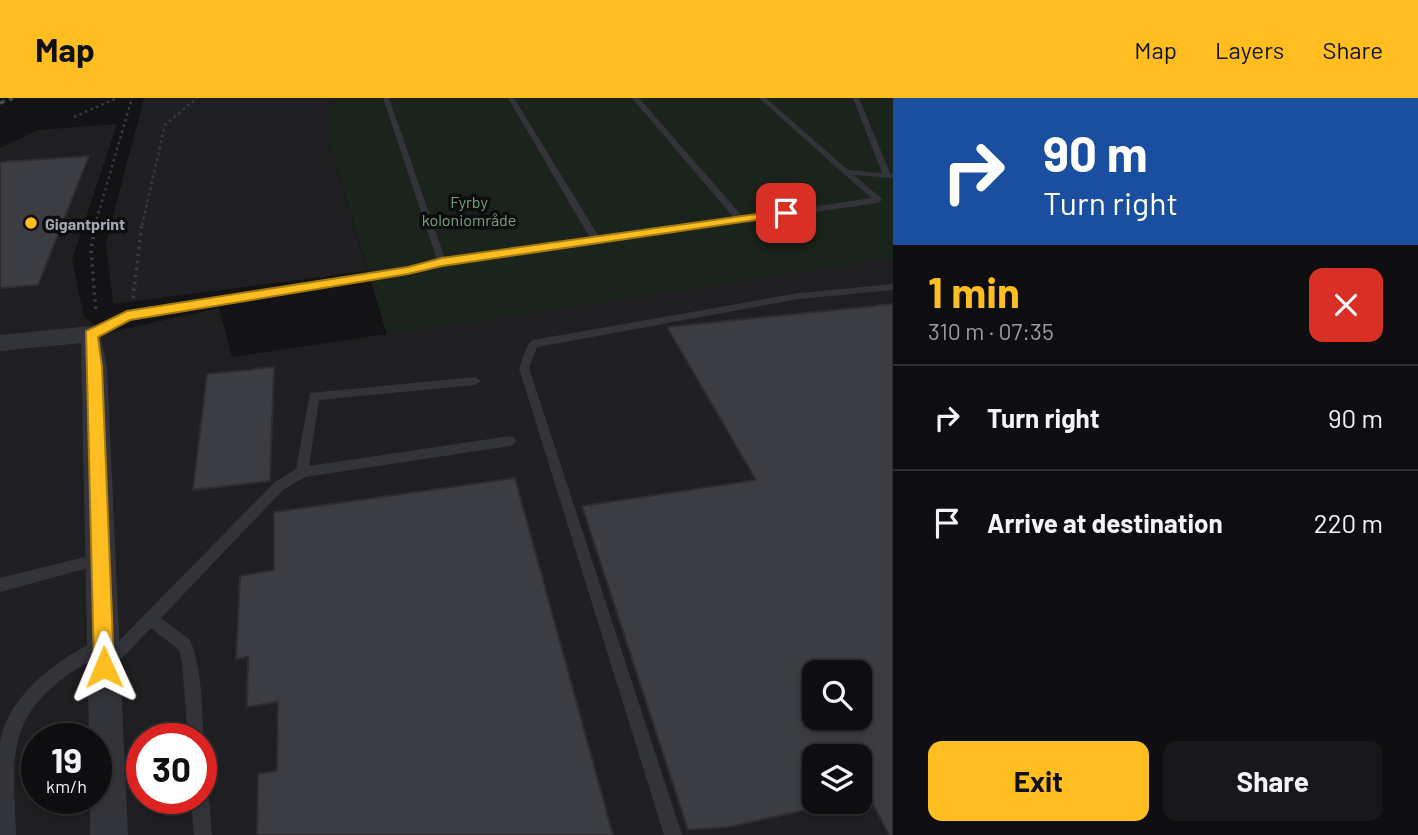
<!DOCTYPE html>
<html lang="en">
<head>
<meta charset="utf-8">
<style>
	body { margin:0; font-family:Barlow,sans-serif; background:#171719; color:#f1f3f6; height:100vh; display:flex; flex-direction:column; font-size:26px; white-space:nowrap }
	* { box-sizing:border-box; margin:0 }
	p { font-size:23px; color:#9b9c9f }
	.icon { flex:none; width:38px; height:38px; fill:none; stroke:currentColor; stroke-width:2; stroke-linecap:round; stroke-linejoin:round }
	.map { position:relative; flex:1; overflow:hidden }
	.sheet { display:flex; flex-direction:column; background:#0e0e10; width:525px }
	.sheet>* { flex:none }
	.hud { background:#1a4fa0; color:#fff; overflow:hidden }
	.fabs { position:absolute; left:802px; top:562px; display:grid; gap:14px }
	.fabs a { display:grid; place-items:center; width:70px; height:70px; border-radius:14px; background:#0e0e10; box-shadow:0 4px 10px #0003,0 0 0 2px #2e2e30; font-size:35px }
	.speed { position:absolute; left:21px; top:625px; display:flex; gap:14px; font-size:35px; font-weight:700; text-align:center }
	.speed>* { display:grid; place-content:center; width:91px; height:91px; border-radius:50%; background:#0e0e10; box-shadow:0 4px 10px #0003,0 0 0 2px #2e2e30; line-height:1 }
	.speed small { font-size:18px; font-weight:400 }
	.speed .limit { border:10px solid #d22; background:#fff; color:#111 }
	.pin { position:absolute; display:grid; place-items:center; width:60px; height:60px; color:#fff; margin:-30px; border-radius:14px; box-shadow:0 4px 10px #0006 }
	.me { position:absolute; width:77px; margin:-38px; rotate:359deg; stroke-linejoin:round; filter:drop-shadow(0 0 5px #0008) }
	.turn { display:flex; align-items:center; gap:24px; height:147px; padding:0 35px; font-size:32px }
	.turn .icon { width:91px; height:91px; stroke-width:2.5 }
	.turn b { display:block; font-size:49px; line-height:60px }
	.round { display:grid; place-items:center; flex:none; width:74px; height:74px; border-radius:14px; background:#171719 }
	.overview { display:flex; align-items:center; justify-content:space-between; height:119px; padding:0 35px }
	h1 { font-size:42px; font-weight:700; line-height:52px; color:#ffbe20 }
	.primary-button { display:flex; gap:14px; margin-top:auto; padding:14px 35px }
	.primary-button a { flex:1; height:80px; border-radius:14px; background:#ffbe20; color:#111; font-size:28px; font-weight:700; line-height:80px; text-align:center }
	.primary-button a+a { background:#171719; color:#f1f3f6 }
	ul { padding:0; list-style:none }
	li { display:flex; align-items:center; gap:21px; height:105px; padding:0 35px; border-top:2px solid #2e2e30 }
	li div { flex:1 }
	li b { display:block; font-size:26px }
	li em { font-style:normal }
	header { display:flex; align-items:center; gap:42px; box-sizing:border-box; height:98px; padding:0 35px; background:#ffbe20; color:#111 }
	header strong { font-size:33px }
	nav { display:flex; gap:38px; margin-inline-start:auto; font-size:24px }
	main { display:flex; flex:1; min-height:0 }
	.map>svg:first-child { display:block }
	.built { fill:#1f1f22; fill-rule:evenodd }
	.green { fill:#1a231c }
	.building { fill:#3c3d42; stroke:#2d2c31; stroke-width:2; fill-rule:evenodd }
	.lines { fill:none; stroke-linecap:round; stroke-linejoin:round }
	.path-far1 { stroke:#393b41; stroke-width:2.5; stroke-dasharray:2.5 3.5; stroke-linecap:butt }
	.path { stroke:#393b41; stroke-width:3.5; stroke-dasharray:2.5 4.5; stroke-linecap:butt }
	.service { fill:#33343a; fill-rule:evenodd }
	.minor { fill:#33343a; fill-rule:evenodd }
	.rail { stroke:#46484f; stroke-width:3.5; stroke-dasharray:5 4.5; stroke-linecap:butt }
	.route { fill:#ffbe20; stroke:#a67c15; stroke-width:2 }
	.poi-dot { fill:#ffbe20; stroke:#0e0e10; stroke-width:2.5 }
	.labels { text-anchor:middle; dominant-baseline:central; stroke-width:7; stroke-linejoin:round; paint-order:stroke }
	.far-park-label { font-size:16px; fill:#78a37c; stroke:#0e0e10 }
	.far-poi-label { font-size:16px; font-weight:bold; fill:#a3a8b6; stroke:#0e0e10; text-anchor:start }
</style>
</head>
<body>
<header>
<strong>Map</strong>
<nav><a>Map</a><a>Layers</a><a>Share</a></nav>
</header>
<main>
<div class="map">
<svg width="893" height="737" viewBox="0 0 893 737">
	<rect width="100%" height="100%" fill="#131315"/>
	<!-- built -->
	<g class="built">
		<path d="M144,0H339L325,13L328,41L367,173L113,206L106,145Z"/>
		<path d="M117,26L72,162L84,219L106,235L219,210L232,259L893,160V737H0V50L38,32ZM814,574H859V620H814ZM37,640H96V700H37ZM142,640H201V700H142ZM814,658H859V704H814Z"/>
	</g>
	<!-- green -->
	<path class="green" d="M339,0H893V160L387,237L328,41L325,13Z"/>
	<!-- building -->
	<g class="building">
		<path d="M89,58L38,187L0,190V64Z"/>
		<path d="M893,206V737H889L868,697L859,699V658H814V710L729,729L688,732L582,408L756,382L667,229ZM814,574H859V620H814Z"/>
		<path d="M274,269L270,383L193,392L207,276Z"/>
		<path d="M515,380L613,737H257L258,676L277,673L278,604L247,609L248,559L236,561L240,478L274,472V414Z"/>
	</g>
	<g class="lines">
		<!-- path-far1 -->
		<g class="path-far1">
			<path d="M74,19L117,0"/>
			<path d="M95,127L132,0"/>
			<path d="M142,127L165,27L197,0"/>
		</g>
		<!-- path -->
		<g class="path">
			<path d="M96,125L91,151L96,214"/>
			<path d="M133,200L142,125"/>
		</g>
		<!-- service -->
		<g class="service">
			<path d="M383,0H389L445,161L590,140L508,0H514L599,139L734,120L632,0H639L743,119L871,100L759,0H766L848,72L882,75L853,0H859L890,75L893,76V80L854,77L881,100L882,102L878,105L442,167L408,176L129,221L95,239H87V233L127,215L408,170L437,162Z"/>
			<path d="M893,186V192L799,201L537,249L529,270L682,737H664L519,270L528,246L533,242L799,195Z"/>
			<path d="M475,279L481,283L475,287L319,302L309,368L510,338L514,340L516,343L514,346L510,348L305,379L283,392L161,520L190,542C203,572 201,608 204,640L202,646L201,640H188L182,565L179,552L151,530L113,569L108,572L103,569L100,564L103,559L275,384L296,371L310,295Z"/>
			<path d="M101,455L106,457L108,461L106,465L0,494V480Z"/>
			<path d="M101,541L106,543L108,548C105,557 79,569 69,576C3,622 14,666 16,737H0C0,709 0,673 0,645C7,598 60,558 101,541Z"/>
			<path d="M201,692L206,694L209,700L212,737H194L191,700H201Z"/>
		</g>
		<!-- minor -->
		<path class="minor" d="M91,228L99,231L107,269L128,737H90V700H96V640H89L81,245L0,253V237Z"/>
		<!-- rail -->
		<path class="rail" d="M0,5L13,0"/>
	</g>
	<!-- route -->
	<path class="route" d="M786,112L792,115L790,117L442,168L408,176L130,222L98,239L102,269L114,569L111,576L104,578L97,576L94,569L86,233L127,213L408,169L442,160Z"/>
	<!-- markers -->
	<circle class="poi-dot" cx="31" cy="125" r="7"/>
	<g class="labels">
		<!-- far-park labels -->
		<g class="far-park-label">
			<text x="469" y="103">Fyrby<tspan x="469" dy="18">koloniområde</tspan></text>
		</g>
		<!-- far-poi labels -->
		<g class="far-poi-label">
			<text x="45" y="125">Gigantprint</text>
		</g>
	</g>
</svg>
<div class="fabs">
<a><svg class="icon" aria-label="search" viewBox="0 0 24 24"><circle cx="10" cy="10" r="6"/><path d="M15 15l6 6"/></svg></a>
<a><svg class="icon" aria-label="layers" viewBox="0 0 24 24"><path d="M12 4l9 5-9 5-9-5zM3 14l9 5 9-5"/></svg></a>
</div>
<div class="speed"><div>19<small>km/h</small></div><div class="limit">30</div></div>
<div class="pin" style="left:786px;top:115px;background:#d93025"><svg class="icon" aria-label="arrive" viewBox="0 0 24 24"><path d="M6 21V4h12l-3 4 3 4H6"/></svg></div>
<svg class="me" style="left:104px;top:569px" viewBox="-20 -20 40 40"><path d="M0-17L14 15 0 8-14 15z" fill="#ffbe20" stroke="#fff" stroke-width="4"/></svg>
</div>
<section class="sheet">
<div class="hud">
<div class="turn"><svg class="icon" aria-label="right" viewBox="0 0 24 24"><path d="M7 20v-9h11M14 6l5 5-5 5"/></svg><div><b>90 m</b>Turn right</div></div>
</div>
<div class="overview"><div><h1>1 min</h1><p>310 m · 07:35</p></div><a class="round" style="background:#d93025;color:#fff"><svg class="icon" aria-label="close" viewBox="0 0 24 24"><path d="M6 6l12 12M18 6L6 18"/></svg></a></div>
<ul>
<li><svg class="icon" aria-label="right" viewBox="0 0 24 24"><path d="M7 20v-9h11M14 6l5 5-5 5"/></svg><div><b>Turn right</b></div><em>90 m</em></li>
<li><svg class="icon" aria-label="arrive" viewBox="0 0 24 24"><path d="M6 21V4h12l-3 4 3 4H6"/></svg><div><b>Arrive at destination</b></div><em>220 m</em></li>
</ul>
<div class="primary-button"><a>Exit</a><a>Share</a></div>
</section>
</main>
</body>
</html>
